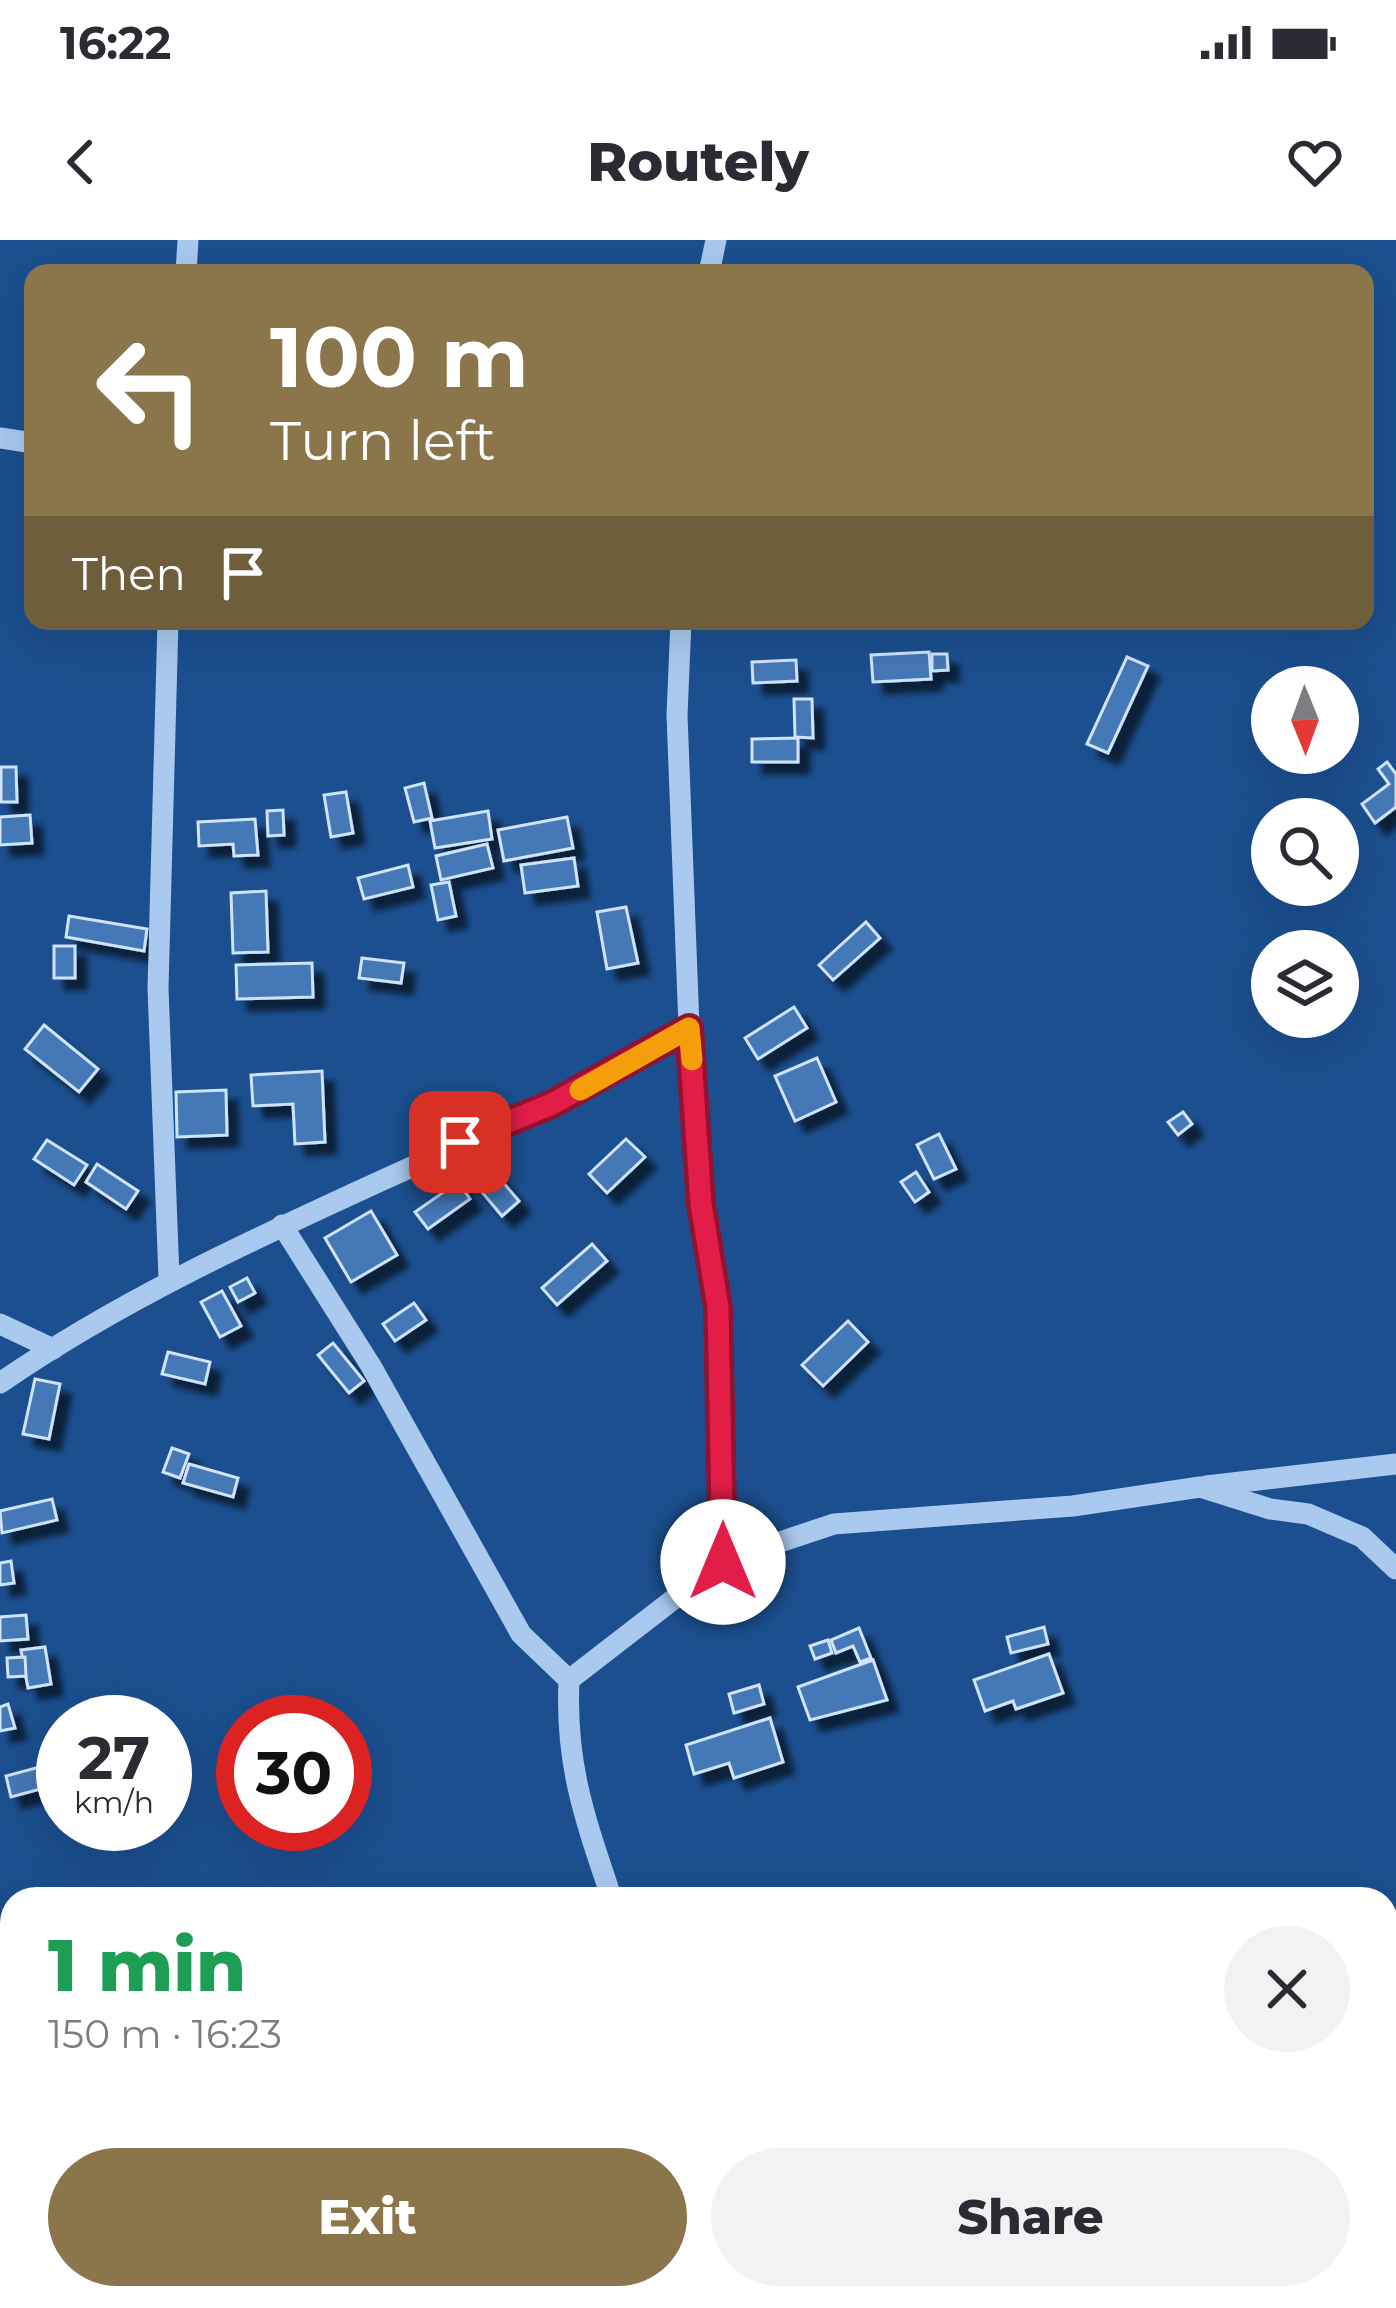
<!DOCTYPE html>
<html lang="en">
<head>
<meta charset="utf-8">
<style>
	body { margin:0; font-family:Montserrat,sans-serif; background:#f2f2f3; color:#2b2b33; height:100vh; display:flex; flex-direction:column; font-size:45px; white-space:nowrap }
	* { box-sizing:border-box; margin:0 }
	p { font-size:39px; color:#7c7c81 }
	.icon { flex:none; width:66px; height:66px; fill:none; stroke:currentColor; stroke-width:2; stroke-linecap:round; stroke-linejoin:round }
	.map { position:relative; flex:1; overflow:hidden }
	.drawer { position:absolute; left:0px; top:1647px; width:1398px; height:423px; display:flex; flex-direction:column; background:#fff; border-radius:36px 36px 0 0; box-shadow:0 12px 48px #0002 }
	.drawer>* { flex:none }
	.banner { position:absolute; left:24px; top:24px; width:1350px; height:366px; border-radius:24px; box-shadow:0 12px 48px #0002; background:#8a764a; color:#fff; overflow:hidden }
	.needle { width:78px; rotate:179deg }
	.tools { position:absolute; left:1251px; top:426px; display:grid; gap:24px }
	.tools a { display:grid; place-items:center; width:108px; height:108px; border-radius:50%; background:#fff; box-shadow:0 12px 48px #0002; font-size:60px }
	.speed { position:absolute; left:36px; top:1455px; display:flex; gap:24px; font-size:60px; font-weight:700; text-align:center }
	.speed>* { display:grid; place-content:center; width:156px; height:156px; border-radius:50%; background:#fff; box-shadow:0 12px 48px #0002; line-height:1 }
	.speed small { font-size:30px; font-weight:400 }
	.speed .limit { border:18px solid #d22; background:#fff; color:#111 }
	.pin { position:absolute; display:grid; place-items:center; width:102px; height:102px; color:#fff; margin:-51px; border-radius:24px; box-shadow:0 6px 18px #0006 }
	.me { position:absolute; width:132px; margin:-66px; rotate:0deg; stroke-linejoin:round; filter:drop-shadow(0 0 9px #0008) }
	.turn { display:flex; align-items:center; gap:42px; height:252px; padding:0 48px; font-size:54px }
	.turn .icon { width:156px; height:156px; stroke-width:2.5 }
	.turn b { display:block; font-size:84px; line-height:102px }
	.then { display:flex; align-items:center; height:114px; padding:0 48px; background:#0003; gap:24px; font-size:45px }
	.round { display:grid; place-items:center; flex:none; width:126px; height:126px; border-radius:63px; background:#f2f2f3 }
	.headline { display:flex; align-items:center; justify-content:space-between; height:204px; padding:0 48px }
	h1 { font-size:72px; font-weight:800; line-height:90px; color:#1e9e55 }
	.button { display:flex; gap:24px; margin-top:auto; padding:24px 48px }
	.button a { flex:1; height:138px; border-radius:72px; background:#8a764a; color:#fff; font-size:48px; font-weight:800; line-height:138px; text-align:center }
	.button a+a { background:#f2f2f3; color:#2b2b33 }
	.status { display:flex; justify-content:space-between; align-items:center; height:84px; padding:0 60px; background:#fff; direction:ltr }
	.status svg { height:33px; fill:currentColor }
	header { display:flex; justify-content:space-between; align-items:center; height:156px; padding:0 48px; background:#fff; font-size:54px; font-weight:800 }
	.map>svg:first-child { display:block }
	.building { fill:#4478b7; stroke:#cfe3fa; stroke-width:3; filter:url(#shadow) }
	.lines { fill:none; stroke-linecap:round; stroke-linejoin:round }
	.minor { stroke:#a9c9ee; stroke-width:21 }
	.route-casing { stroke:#92132f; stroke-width:30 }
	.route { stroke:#e11d48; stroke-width:21 }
	.slow { stroke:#f59e0b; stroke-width:21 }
</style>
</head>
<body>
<div class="status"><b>16:22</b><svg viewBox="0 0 49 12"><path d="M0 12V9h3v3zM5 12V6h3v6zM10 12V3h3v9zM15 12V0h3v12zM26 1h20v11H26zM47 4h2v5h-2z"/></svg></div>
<header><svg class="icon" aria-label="back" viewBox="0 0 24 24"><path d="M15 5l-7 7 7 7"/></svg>Routely<svg class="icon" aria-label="heart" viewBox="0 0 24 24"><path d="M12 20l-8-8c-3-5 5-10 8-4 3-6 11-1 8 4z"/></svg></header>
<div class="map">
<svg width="1396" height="2068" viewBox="0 0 1396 2068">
	<defs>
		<filter id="shadow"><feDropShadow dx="11" dy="11" stdDeviation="3" flood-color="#0009"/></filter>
	</defs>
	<rect width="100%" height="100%" fill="#1b4f8f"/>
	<!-- building -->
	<g class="building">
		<path d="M929,412L931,439L873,442L871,415Z"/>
		<path d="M932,414H947L948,430L932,431Z"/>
		<path d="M1127,417L1148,426L1108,513L1087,504Z"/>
		<path d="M796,420L797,441L753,443L752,422Z"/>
		<path d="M794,459H812L813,498L795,497Z"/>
		<path d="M798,498V522H752V499Z"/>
		<path d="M1387,522L1396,534V567L1375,583L1362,564L1389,544L1378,529Z"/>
		<path d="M1,527H16L17,562H1Z"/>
		<path d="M424,543L432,578L414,582L405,548Z"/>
		<path d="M346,552L353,593L331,597L324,555Z"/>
		<path d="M283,570L284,595L268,596L267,571Z"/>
		<path d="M488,571L492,599L435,608L430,581Z"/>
		<path d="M30,575L32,603L0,605V577Z"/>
		<path d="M567,577L573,608L504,621L498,590Z"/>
		<path d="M255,579L258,615L234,616L233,604L199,606L198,582Z"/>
		<path d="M487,604L493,628L441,640L436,616Z"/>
		<path d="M574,618L578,646L525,653L521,625Z"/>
		<path d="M408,625L413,647L364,659L358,638Z"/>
		<path d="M449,642L456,676L438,680L431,645Z"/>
		<path d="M266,651L268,712L233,713L231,653Z"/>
		<path d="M626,667L638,723L607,729L597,672Z"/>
		<path d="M69,676L147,689L144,711L66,697Z"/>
		<path d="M866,682L880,698L833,740L819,725Z"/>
		<rect x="54" y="706" width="21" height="32"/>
		<path d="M362,718L404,723L401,743L359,738Z"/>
		<path d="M312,723L313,757L237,759L236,725Z"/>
		<path d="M794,767L807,788L758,819L745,798Z"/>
		<path d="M44,785L98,829L79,852L25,809Z"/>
		<path d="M817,818L836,862L795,881L775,836Z"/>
		<path d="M322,831L325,902L295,904L293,864L253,866L251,835Z"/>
		<path d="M226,850L227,895L177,897L176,852Z"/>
		<path d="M1183,872L1192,884L1178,895L1168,882Z"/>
		<path d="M939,894L956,929L934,939L917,905Z"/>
		<path d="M626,899L645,917L607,953L589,934Z"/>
		<path d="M47,900L87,925L74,945L34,919Z"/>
		<path d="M97,924L138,951L126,969L86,942Z"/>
		<path d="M488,925L519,961L502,976L471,939Z"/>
		<path d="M916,932L929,952L915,962L901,942Z"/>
		<path d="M458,942L470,959L428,989L415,972Z"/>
		<path d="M371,971L397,1015L351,1042L325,998Z"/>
		<path d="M592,1004L607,1021L557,1065L542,1048Z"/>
		<path d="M247,1038L255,1053L238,1062L230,1047Z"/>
		<path d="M222,1051L241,1086L220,1097L201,1062Z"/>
		<path d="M414,1063L426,1080L395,1101L383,1084Z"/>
		<path d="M848,1081L868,1102L823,1146L802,1125Z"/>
		<path d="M333,1103L364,1141L349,1153L318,1115Z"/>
		<path d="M168,1112L210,1122L205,1144L162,1134Z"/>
		<path d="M35,1139L60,1144L49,1199L23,1194Z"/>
		<path d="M172,1208L189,1214L180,1238L163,1232Z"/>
		<path d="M189,1224L238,1238L233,1257L183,1243Z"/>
		<path d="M52,1259L57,1280L2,1293L0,1271Z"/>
		<path d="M11,1321L14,1343L0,1345V1323Z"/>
		<path d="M26,1375L28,1399L0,1401V1377Z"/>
		<path d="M1044,1387L1048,1404L1011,1413L1007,1397Z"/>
		<path d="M859,1388L871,1418L860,1422L853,1406L836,1413L831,1400Z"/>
		<path d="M828,1400L832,1413L815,1419L810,1406Z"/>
		<path d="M45,1407L51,1444L28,1448L21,1410Z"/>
		<path d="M1049,1414L1063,1453L1016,1469L1013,1461L985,1471L974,1440Z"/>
		<path d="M25,1417L26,1436L8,1437L7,1418Z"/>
		<path d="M873,1420L887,1460L810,1480L798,1447Z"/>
		<path d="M759,1445L764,1464L734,1473L729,1454Z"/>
		<path d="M8,1464L15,1488L0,1491V1467Z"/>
		<path d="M770,1478L783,1522L734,1538L729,1523L694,1534L686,1505Z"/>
		<path d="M43,1526L48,1547L11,1557L6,1536Z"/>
		<path d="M0,1983H12V2014L0,2013Z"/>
		<path d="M12,2021V2058H64L66,2068H0V2022Z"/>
		<path d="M842,2058H901L904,2068H845Z"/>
		<path d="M975,2058H1038L1041,2068H978Z"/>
		<path d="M1120,2058H1169L1172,2068H1123Z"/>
	</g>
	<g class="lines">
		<!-- minor -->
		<g class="minor">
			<path d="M186,33L188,0"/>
			<path d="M709,33L716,0"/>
			<path d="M0,198L33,203"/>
			<path d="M168,381L158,748L169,1038"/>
			<path d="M681,381L677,475L689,787L701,964L718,1067L723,1321"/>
			<path d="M282,985L371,1126L521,1394L569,1440"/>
			<path d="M0,1084L53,1109"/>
			<path d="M0,1143C215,995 466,919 689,787"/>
			<path d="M1206,1246L1396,1224"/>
			<path d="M612,1659C585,1579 565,1525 569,1440L723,1321L834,1284L1073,1266L1200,1247L1270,1269L1308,1274L1362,1297L1396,1329"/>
			<path d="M762,2058L766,2068"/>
		</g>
	</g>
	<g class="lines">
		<!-- route casing -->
		<g class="route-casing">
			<path id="route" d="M460,902L552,864L689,788L701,964L718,1067L723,1322"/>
		</g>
		<!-- route -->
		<use href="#route" class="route"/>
		<!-- slow -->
		<path class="slow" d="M580,850L689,788L692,820"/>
	</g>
</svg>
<div class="tools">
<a><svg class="needle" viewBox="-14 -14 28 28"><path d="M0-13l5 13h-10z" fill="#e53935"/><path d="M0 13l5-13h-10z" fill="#7c7c81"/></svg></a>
<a><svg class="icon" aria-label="search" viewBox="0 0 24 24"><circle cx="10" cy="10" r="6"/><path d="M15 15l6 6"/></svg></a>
<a><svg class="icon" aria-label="layers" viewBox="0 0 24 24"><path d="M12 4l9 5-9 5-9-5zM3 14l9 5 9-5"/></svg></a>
</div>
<div class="speed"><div>27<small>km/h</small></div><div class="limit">30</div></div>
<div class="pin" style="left:460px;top:902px;background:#d93025"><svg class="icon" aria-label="arrive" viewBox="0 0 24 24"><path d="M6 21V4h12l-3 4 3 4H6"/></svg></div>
<svg class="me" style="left:723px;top:1322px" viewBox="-20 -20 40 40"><circle r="19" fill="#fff"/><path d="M0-13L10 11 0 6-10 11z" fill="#e11d48"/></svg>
<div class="banner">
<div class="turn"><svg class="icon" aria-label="left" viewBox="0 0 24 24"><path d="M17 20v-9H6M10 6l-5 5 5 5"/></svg><div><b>100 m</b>Turn left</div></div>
<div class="then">Then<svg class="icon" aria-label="arrive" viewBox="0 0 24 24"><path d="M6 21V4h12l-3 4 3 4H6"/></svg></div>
</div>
<section class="drawer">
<div class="headline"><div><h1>1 min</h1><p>150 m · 16:23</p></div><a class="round"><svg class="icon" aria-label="close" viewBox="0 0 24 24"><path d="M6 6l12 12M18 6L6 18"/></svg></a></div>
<div class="button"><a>Exit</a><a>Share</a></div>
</section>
</div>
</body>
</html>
